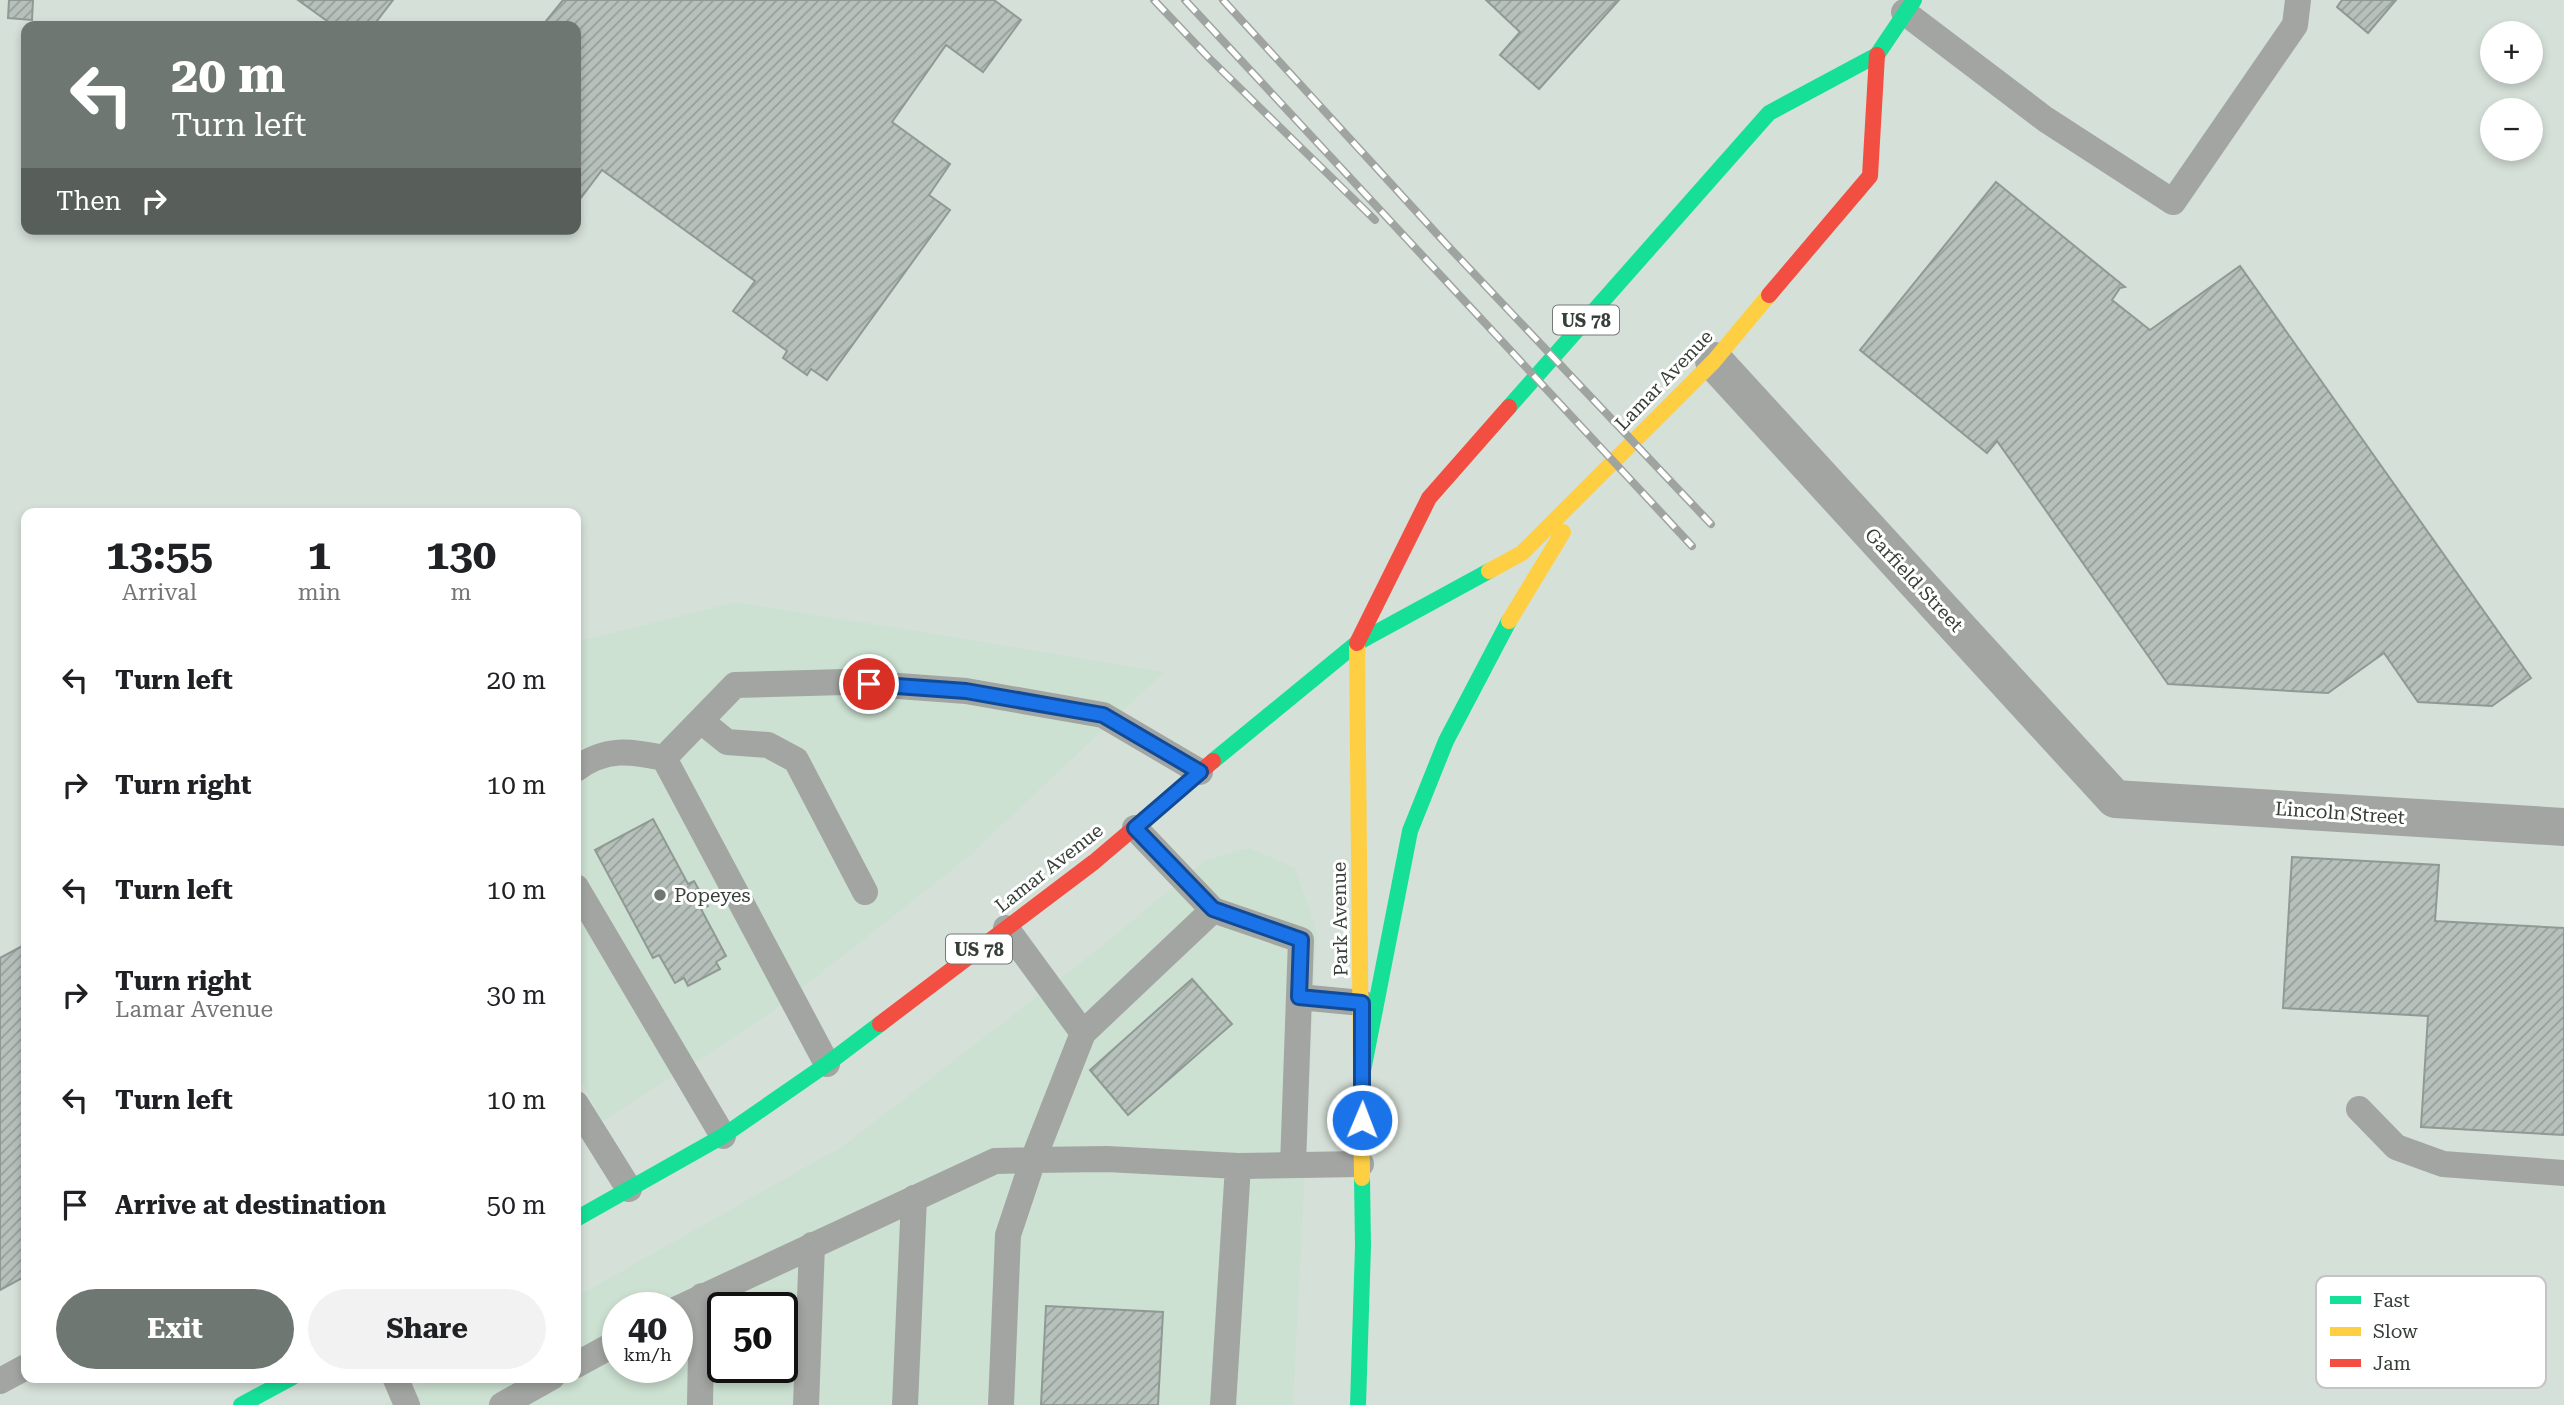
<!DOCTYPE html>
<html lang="en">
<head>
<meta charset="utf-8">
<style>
	body { margin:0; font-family:"Roboto Serif",serif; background:#f2f2f2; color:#202124; height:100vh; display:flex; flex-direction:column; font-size:26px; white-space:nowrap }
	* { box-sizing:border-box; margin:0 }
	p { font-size:23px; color:#757577 }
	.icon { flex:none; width:38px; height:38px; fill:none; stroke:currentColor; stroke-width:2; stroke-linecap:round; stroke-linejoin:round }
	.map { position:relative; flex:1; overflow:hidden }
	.side { position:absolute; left:21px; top:508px; width:560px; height:875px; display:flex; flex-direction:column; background:#fff; border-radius:14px; box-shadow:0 4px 10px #0003 }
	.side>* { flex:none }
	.banner { position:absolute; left:21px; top:21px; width:560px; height:214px; border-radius:14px; box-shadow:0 4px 10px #0003; background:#6e7771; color:#fff; overflow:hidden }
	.buttons { position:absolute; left:2480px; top:21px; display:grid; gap:14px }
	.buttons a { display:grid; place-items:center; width:63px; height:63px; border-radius:50%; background:#fff; box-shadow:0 4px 10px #0003; font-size:35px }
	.speed { position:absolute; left:602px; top:1292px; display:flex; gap:14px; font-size:35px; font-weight:700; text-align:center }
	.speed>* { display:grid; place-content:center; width:91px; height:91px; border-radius:50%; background:#fff; box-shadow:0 4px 10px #0003; line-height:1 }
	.speed small { font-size:18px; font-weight:400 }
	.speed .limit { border:4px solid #111; border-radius:10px; background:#fff; color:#111 }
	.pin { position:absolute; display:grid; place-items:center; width:60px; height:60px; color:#fff; margin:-30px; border:4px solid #fff; border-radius:50%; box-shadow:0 2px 7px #0007 }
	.me { position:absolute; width:77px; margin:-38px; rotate:1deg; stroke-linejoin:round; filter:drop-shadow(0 0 5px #0008) }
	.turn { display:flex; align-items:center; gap:24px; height:147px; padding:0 35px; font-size:32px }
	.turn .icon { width:91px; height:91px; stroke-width:2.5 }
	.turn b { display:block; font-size:49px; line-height:60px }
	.then { display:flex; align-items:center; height:66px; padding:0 35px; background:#0003; gap:14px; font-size:26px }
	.eta { display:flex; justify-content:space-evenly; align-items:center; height:119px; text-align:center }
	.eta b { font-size:42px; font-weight:700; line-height:49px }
	.cta { display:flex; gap:14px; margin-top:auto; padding:14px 35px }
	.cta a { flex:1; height:80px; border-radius:42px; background:#6e7771; color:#fff; font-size:28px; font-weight:700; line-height:80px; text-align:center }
	.cta a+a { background:#f2f2f2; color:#202124 }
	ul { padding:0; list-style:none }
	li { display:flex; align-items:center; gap:21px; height:105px; padding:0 35px }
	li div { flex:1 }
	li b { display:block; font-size:26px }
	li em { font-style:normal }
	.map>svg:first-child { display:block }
	.built { fill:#cce1d2; fill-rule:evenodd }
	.building { fill:url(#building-hatch); stroke:#909a95; stroke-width:2 }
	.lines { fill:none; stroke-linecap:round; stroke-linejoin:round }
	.lane { stroke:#a2a5a2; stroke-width:26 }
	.street { stroke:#a2a5a2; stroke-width:38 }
	.fast { stroke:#16e098; stroke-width:16 }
	.slow { stroke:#ffcf43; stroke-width:16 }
	.jam { stroke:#f24e42; stroke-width:16 }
	.rail-casing { stroke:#9fa4a1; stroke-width:8 }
	.rail { stroke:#fff; stroke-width:5; stroke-dasharray:16; stroke-linecap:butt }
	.route-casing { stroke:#114b97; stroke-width:18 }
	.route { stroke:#1a73e8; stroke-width:12 }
	.poi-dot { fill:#6e7771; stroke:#fff; stroke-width:2.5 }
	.labels { text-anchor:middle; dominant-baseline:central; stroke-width:6; stroke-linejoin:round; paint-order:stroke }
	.shield { fill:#fff; stroke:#737974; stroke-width:2 }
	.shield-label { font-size:18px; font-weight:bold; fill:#373f39 }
	.street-label { font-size:19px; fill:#373f39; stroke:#fff }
	.poi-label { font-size:19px; fill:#373f39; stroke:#fff; text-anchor:start }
	.key { fill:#fff; stroke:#c3c5c4; stroke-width:2 }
	.key-label { font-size:19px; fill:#373f39 }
</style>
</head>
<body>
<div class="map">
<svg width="2564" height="1405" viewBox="0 0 2564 1405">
	<defs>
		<pattern id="building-hatch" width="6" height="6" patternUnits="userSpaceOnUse" patternTransform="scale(1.75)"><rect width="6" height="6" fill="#b7c1bc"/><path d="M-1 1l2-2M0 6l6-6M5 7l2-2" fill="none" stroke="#969e9a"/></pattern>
	</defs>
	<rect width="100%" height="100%" fill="#d5e0d8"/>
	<!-- built -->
	<g class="built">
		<path d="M737,602L1164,672L968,857L769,1014L602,1122L576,1071V642Z"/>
		<path d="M1249,848L1295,868L1317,932L1293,1405H384L433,1377H576V1297L843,1146L1096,951L1205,860ZM618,1307H677V1367H618ZM723,1307H782V1367H723Z"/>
	</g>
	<!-- building -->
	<g class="building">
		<path d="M9,0H33L32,20L8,18Z"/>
		<path d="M298,0H393L373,26H334Z"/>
		<path d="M563,0H994L1021,20L983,72L946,45L892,122L950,164L929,195L950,210L827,380L811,369L807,375L783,358L787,351L733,311L755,281L602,170L577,203L576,202V26H542Z"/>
		<path d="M1486,0H1619L1539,89L1500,55L1520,32Z"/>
		<path d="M2342,0H2396L2368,33L2337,7Z"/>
		<path d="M1996,182L2125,287L2120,288L2112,300L2150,330L2240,266L2531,678L2492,706L2418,702L2384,653L2328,693L2168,684L1997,441L1987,453L1860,350Z"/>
		<path d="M653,819L688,884L694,881L708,906L701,909L726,956L716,962L720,969L688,986L684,978L675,983L659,955L653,958L595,850Z"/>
		<path d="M2292,857L2439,865L2435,921L2564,928V1135L2421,1127L2428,1016L2283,1008Z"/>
		<path d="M26,944V1276L0,1290V958Z"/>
		<path d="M1192,979L1232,1024L1128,1115L1090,1070Z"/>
		<path d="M1046,1306L1163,1312L1158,1405H1041Z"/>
	</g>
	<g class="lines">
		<!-- lane -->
		<g class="lane">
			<path d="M1904,12L2045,119L2173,202L2295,25L2298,0"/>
			<path d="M701,721L727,742L768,745L796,760L865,892"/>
			<path d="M664,758L735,685L845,682L966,691L1103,715L1200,772"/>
			<path d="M576,769C606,747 630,751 664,758L827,1064"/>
			<path d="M1135,828L1213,910"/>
			<path d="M576,887L723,1136"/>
			<path d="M1299,997L1362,1003"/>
			<path d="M1083,1033L1213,910L1301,940L1293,1165"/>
			<path d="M576,1104L629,1189"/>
			<path d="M2359,1109L2396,1147L2443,1164L2564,1173"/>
			<path d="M1238,1166L1361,1164"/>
			<path d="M677,1309L995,1161L1033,1160L1083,1033L1006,928"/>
			<path d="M576,1365L618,1342"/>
			<path d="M395,1377L407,1405"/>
			<path d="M0,1381L26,1367"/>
			<path d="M502,1405L552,1377"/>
			<path d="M700,1405L702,1296"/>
			<path d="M806,1405L812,1245"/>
			<path d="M905,1405L914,1198"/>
			<path d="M1001,1405L1008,1235L1033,1160L1107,1159L1238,1166L1223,1405"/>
		</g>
		<!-- street -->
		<path class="street" d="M1714,361L2115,799L2564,827"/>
		<!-- fast -->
		<g class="fast">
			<path d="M1509,407L1769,113L1877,55L1914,0"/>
			<path d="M1213,761L1357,643L1489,571"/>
			<path d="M1362,1076L1410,831L1446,741L1509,621"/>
			<path d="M576,1219L723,1136L827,1064L880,1024"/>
			<path d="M241,1405L293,1377"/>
			<path d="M1358,1405L1363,1246L1362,1178"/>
		</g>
		<!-- slow -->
		<g class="slow">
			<path d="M1489,571L1522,553L1714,361L1769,295"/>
			<path d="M1509,621L1563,532"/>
			<path d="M1357,643L1362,1178"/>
		</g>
		<!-- jam -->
		<g class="jam">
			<path d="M1769,295L1870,176L1877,55"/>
			<path d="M1357,643L1429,498L1509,407"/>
			<path d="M880,1024L1094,862L1213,761"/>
		</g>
		<!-- rail casing -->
		<g class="rail-casing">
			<g id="rail">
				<path d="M1154,0L1209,58L1375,220"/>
				<path d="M1185,0L1692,546"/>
				<path d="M1223,0L1447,245L1711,524"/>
			</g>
		</g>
		<!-- rail -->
		<use href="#rail" class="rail"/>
	</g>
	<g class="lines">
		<!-- route casing -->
		<g class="route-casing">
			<path id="route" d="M869,684L966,691L1103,715L1200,772L1135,828L1213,909L1301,940L1299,997L1362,1003V1120"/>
		</g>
		<!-- route -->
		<use href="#route" class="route"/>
	</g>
	<!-- markers -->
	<circle class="poi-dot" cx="660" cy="895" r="7"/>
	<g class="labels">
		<!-- shield labels -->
		<g class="shield">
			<rect x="1553" y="305.5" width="66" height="29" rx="5"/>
			<rect x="946" y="934.5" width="66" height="29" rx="5"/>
		</g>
		<g class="shield-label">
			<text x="1586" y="320">US 78</text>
			<text x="979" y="949">US 78</text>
		</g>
		<!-- street labels -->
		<g class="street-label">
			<text transform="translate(1664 380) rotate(-46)">Lamar Avenue</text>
			<text transform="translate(1914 580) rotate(47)">Garfield Street</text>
			<text transform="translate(2340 813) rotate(4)">Lincoln Street</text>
			<text transform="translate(1049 868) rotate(-38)">Lamar Avenue</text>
			<text transform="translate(1340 919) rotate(-91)">Park Avenue</text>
		</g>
		<!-- poi labels -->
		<g class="poi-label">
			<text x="674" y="895">Popeyes</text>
		</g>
	</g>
	<!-- legend -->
	<rect x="2316" y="1276" width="230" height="112" rx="10" class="key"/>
	<rect x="2330" y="1296" width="31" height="8" fill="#16e098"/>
	<rect x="2330" y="1327" width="31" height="9" fill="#ffcf43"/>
	<rect x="2330" y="1359" width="31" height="8" fill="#f24e42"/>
	<g class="key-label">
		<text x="2373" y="1307">Fast</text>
		<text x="2373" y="1338">Slow</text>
		<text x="2373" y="1370">Jam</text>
	</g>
</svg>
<div class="buttons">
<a>+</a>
<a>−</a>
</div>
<div class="speed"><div>40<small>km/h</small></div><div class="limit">50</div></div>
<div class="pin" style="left:869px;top:684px;background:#d93025"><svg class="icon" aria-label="arrive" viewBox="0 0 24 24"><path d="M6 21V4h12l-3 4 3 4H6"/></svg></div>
<svg class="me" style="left:1362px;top:1120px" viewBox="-20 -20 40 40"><circle r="17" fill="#1a73e8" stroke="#fff" stroke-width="3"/><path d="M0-11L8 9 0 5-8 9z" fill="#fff"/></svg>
<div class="banner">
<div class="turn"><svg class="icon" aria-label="left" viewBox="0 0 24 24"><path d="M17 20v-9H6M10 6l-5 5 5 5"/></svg><div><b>20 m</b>Turn left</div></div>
<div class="then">Then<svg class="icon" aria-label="right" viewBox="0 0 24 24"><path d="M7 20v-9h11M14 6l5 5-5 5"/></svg></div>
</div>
<section class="side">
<div class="eta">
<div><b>13:55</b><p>Arrival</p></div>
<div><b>1</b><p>min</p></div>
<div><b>130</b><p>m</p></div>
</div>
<ul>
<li><svg class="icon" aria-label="left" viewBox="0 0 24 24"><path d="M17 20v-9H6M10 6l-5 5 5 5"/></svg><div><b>Turn left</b></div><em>20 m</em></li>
<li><svg class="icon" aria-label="right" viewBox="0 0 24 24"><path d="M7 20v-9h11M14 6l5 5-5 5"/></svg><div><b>Turn right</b></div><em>10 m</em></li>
<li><svg class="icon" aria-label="left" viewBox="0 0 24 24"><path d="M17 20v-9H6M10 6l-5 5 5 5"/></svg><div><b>Turn left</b></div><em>10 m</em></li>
<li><svg class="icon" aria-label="right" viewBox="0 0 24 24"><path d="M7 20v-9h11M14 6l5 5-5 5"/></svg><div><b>Turn right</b><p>Lamar Avenue</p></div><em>30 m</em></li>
<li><svg class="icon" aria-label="left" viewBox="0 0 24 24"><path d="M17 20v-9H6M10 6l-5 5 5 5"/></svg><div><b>Turn left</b></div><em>10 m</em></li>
<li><svg class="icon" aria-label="arrive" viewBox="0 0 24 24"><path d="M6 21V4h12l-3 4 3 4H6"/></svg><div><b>Arrive at destination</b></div><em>50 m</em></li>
</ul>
<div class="cta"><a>Exit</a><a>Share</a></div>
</section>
</div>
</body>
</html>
